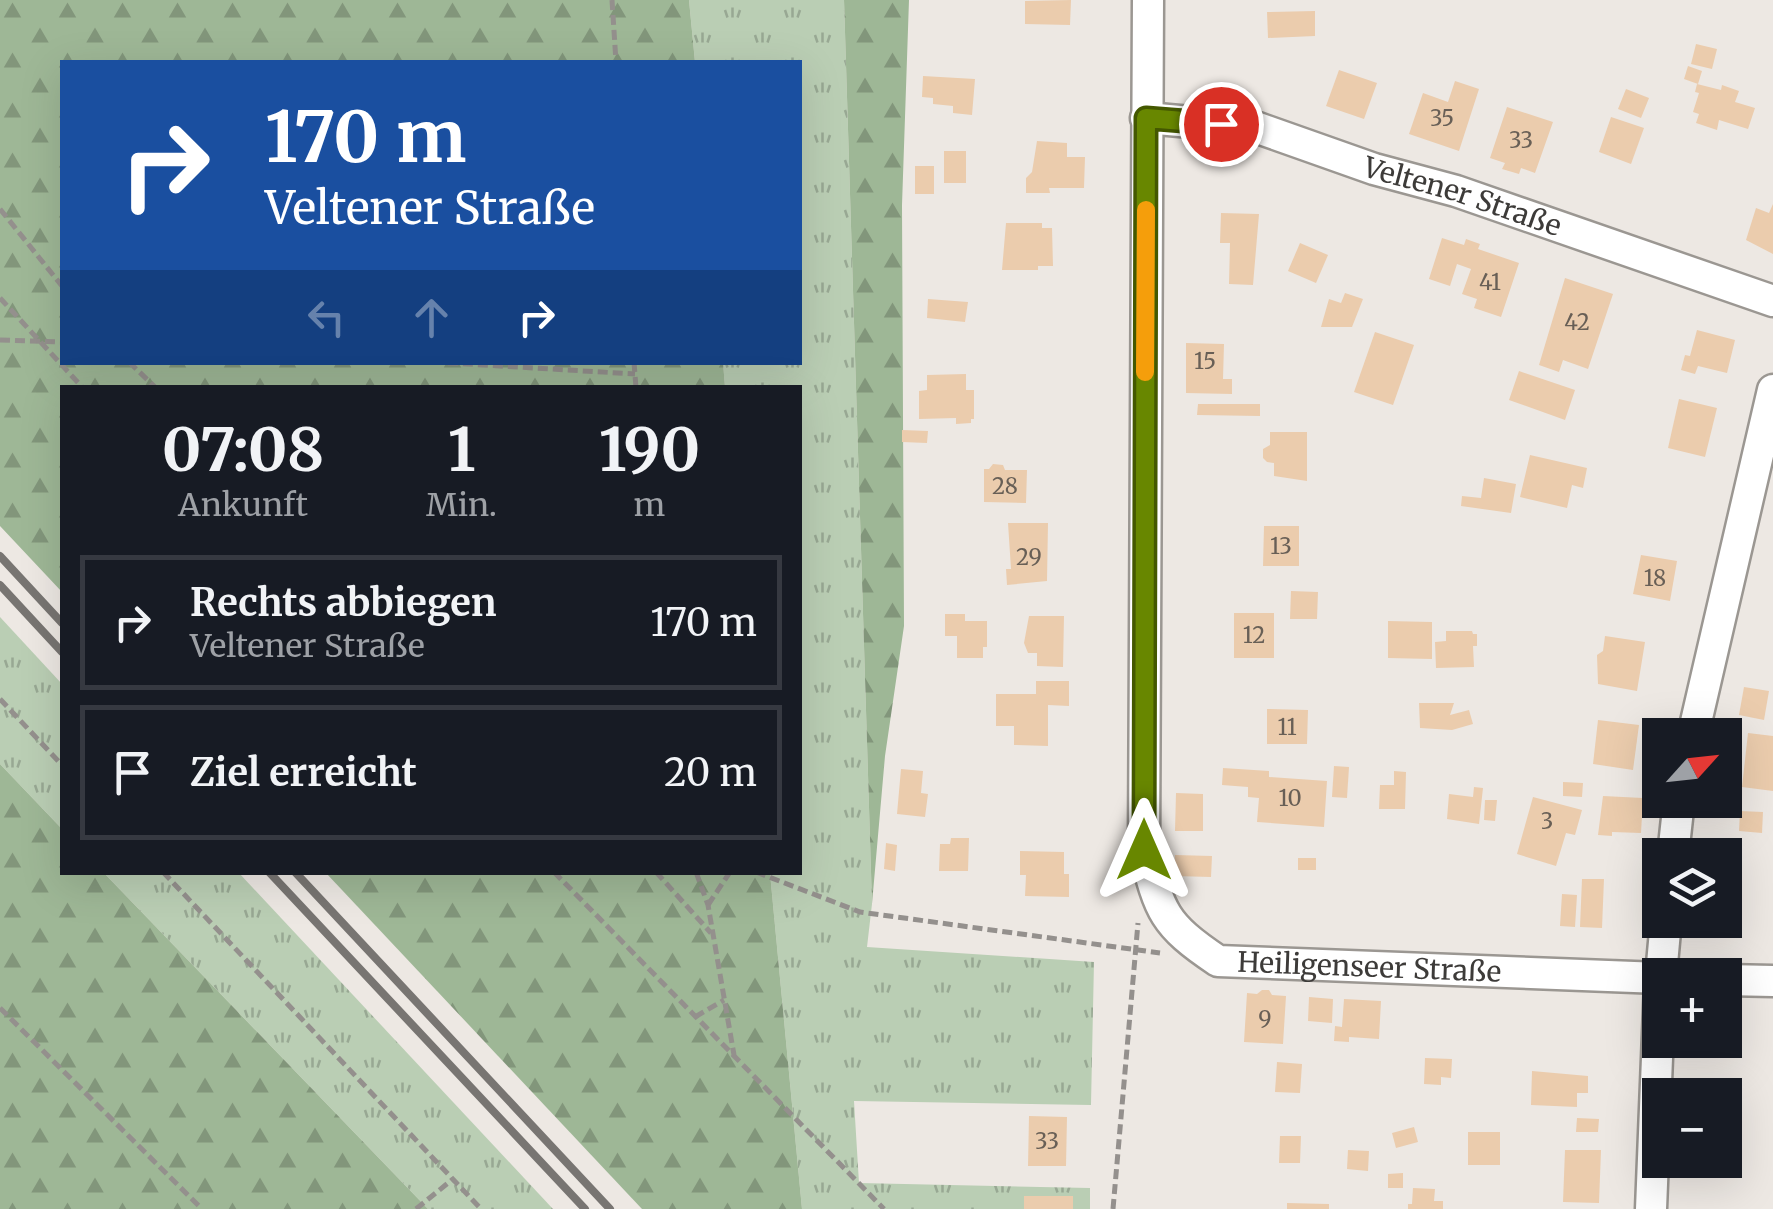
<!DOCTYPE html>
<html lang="de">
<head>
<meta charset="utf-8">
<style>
	body { margin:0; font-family:Merriweather,serif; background:#20242c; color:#f1f3f6; height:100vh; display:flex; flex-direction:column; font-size:38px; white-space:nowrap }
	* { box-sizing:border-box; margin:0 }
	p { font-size:32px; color:#9ea1a6 }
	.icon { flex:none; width:55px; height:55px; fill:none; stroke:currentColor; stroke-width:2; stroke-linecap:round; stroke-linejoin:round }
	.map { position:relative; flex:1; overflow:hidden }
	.details { position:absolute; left:60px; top:385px; width:742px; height:490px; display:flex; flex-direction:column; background:#171b24; border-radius:0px; box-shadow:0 10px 40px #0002 }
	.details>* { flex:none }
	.top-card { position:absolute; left:60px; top:60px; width:742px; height:305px; border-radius:0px; box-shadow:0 10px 40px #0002; background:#1a4fa0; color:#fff; overflow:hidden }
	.needle { width:65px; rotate:63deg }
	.tools { position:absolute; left:1642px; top:718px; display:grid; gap:20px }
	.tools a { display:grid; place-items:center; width:100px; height:100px; border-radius:0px; background:#171b24; box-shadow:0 10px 40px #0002; font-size:50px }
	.pin { position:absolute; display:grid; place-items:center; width:85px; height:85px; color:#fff; margin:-42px; border:5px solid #fff; border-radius:50%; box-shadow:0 2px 10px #0007 }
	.me { position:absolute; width:110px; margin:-55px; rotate:0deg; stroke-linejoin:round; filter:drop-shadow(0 0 8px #0008) }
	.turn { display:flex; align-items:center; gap:35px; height:210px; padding:0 40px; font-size:45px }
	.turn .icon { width:130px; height:130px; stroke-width:2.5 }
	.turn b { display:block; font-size:70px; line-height:85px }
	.lanes { display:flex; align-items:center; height:95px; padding:0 40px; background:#0003; justify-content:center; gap:50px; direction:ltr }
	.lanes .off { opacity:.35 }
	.eta { display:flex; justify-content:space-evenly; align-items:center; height:170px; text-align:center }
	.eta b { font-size:60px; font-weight:700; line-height:70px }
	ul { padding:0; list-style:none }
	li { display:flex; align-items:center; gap:30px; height:135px; margin:0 20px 15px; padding:0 20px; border:5px solid #363941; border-radius:0px }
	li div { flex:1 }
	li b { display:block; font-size:38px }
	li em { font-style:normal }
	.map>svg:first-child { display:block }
	.grass { fill:url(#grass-tufts) }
	.forest { fill:url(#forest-firs) }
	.building { fill:#ebccad }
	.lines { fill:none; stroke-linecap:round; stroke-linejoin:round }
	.minor-casing { stroke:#9b9792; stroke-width:35 }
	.path { stroke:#94908d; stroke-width:5; stroke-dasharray:10 5; stroke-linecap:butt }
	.minor { stroke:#fff; stroke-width:30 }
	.rail { stroke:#787572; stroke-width:8 }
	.route-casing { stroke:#445800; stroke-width:25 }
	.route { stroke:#688700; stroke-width:18 }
	.slow { stroke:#f59e0b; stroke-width:18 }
	.labels { text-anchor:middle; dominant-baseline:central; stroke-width:9; stroke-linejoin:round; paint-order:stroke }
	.number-label { font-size:22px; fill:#685f56 }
	.street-label { font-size:28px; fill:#3d3b39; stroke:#fff }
</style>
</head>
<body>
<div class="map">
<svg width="1773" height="1209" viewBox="0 0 1773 1209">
	<defs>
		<pattern id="grass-tufts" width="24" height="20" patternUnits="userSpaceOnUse" patternTransform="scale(2.5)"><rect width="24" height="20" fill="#baceb4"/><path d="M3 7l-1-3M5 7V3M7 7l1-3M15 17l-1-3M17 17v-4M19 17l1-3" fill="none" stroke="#98a893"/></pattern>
		<pattern id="forest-firs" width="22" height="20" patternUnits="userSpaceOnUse" patternTransform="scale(2.5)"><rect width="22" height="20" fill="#9eb796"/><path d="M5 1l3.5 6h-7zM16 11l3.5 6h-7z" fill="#82967b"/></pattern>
	</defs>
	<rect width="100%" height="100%" fill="#ede8e3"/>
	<!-- grass -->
	<g class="grass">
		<path d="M689,0H844L872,904L867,947L1094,962L1091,1105L854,1101L859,1183L1090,1188V1209H802L770,873L800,872V388L725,387L723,363L800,362V62H695Z"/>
		<path d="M0,617L62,684V829L0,764Z"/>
		<path d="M104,873H239L553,1209H428Z"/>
	</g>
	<!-- forest -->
	<g class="forest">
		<path d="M0,0H689L695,62H62V362H723L725,387L62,388V592L0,526Z"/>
		<path d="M844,0H909L902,205L904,626L885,756L872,904Z"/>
		<path d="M0,764L62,829V872L104,873L428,1209H0Z"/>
		<path d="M326,873H770L802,1209H642Z"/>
	</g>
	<!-- building -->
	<g class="building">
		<path d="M1071,0L1070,25L1025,24V1Z"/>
		<path d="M1315,11V36L1268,38L1267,12Z"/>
		<path d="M1696,44L1717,49L1712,69L1691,64Z"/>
		<path d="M1688,66L1702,71L1698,84L1684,79Z"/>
		<path d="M1339,70L1377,83L1364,119L1326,106Z"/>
		<path d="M923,76L975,79L972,115L953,113V106L933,104V98L922,97Z"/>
		<path d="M1455,81L1479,89L1459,151L1409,134L1423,93L1448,102Z"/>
		<path d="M1697,84L1721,90L1722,85L1739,91L1735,102L1755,108L1748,129L1719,120L1717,130L1696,123L1699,114L1693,112L1699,93L1695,92Z"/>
		<path d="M1626,89L1649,98L1641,118L1618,109Z"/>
		<path d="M1507,107L1553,122L1535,173L1521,168L1519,174L1502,169L1505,163L1490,158Z"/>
		<path d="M1611,117L1644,128L1631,164L1599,152Z"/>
		<path d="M1037,141L1067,143V157H1085L1084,188H1049L1050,193H1026V178L1032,172Z"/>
		<rect x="944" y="151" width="22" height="32"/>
		<rect x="915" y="166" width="19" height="28"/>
		<path d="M1773,204V254L1746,240L1756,208L1769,213Z"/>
		<path d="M1221,213L1259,214L1253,285L1229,284L1230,243H1220Z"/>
		<path d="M1006,223H1042V228H1052L1053,266H1038V270H1002Z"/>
		<path d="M1442,238L1464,245L1466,239L1480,244L1478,249L1519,263L1501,317L1474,308L1477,299L1462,294L1471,269L1457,264L1450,286L1429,279Z"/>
		<path d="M1300,243L1328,255L1316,283L1288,271Z"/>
		<path d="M1565,278L1613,294L1588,369L1563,360L1559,372L1539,365Z"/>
		<path d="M1345,293L1363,299L1352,327H1321L1329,299L1341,303Z"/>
		<path d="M928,299L968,302L965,322L927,318Z"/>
		<path d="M1697,330L1735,340L1727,373L1698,366L1695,374L1681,370L1685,355L1690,356Z"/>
		<path d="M1375,332L1414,345L1393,405L1354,392Z"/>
		<path d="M1186,343L1224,344L1223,379H1232V394L1186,393Z"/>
		<path d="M1519,371L1575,390L1565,420L1509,400Z"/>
		<path d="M966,374V390H974V419H971V423L956,424V418L919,419V391L927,390V375Z"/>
		<path d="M1679,399L1717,408L1705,457L1668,448Z"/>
		<path d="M1198,404H1260V416L1197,415Z"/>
		<path d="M902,430L928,431L927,443L902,442Z"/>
		<path d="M1270,432H1307V481L1274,476V463L1267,462L1263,458V449L1270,445Z"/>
		<path d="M1530,455L1587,468L1583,488L1572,485L1567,508L1520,497Z"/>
		<path d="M993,464L1003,465L1005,470H1027L1026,503L984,502V469H989Z"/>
		<path d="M1484,478L1516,484L1511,513L1461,506L1462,496L1481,498Z"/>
		<path d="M1008,523H1048L1047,581L1007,585L1006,569H1011Z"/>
		<path d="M1264,526H1299V566H1263Z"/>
		<path d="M1641,555L1677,561L1670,601L1633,594Z"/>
		<path d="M1291,591L1318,592L1317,619H1290Z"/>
		<rect x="1234" y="613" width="40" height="45"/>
		<path d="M945,614H965V621H987V647H983V658H957V636H945Z"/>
		<path d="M1029,616H1064L1063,667L1037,666V653H1028L1024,643Z"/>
		<path d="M1388,621L1432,622V659L1388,658Z"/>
		<path d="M1446,631H1472L1473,634H1477V646H1473L1474,667L1436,668L1435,642L1446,641Z"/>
		<path d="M1605,636L1645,642L1637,691L1598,684L1597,655L1603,651Z"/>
		<path d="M1036,681H1069V706L1048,705V746L1014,745V726H996V694H1036Z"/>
		<path d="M1744,687L1769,691L1764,720L1739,715Z"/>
		<path d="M1419,703H1454L1450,715L1469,710L1473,724L1452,730L1420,728Z"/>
		<path d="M1267,709L1308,710L1307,744H1267Z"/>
		<path d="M1598,720L1639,725L1633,770L1593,764Z"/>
		<path d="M1748,733L1773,736V791L1742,787Z"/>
		<path d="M1334,766L1349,767L1347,798L1332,797Z"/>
		<path d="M1223,768L1269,771V777L1327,781L1324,827L1257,822L1259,798L1248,797V787L1222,785Z"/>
		<path d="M901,769L923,771L921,793L928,794L925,817L897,814Z"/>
		<path d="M1394,771L1406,772L1405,809H1379L1380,785H1394Z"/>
		<path d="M1563,782L1583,783L1582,797L1563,796Z"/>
		<path d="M1474,787L1483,788L1479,824L1447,819L1449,794L1473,797Z"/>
		<path d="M1176,793L1203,794V831H1175Z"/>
		<path d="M1603,796L1643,798L1641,833L1612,832V836L1598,835Z"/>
		<path d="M1533,797L1582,810L1575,835L1566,833L1556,866L1517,854Z"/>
		<path d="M1485,800H1497L1495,821L1484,820Z"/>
		<path d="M1740,811L1763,812L1762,833L1739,831Z"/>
		<path d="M951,838H969L968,871H939L940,844H950Z"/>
		<path d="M886,843L897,845L895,871L884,869Z"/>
		<path d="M1020,851L1064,852V874H1069V897L1025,896L1026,875H1020Z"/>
		<path d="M1175,855L1212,856L1211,877L1174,876Z"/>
		<rect x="1298" y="858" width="18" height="12"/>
		<path d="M1582,879H1604L1602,928L1580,927Z"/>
		<path d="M1562,894L1577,895L1575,927L1560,926Z"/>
		<path d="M1262,990H1269L1272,995L1286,996L1283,1044L1244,1042L1247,993L1257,994Z"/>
		<path d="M1309,997L1333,999L1332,1023L1308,1021Z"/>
		<path d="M1344,999L1381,1001L1379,1039L1349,1037V1042L1334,1041L1335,1026L1342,1027Z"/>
		<path d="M1425,1058L1452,1059L1451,1078L1441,1077V1085L1424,1084Z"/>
		<path d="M1277,1062L1302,1064L1300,1093L1275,1092Z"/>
		<path d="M1532,1071L1588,1076V1093H1577V1107L1531,1105Z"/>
		<path d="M1029,1116L1067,1117L1066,1166H1028Z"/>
		<path d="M1577,1118L1599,1119L1598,1132H1576Z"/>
		<path d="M1414,1127L1418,1142L1396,1148L1392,1133Z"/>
		<rect x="1468" y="1132" width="32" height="33"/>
		<path d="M1280,1136H1301L1300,1163H1279Z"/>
		<path d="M1348,1150L1369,1151L1368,1171L1347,1169Z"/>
		<path d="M1565,1150H1601L1599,1203L1563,1202Z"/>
		<path d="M1403,1173V1188H1388V1174Z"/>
		<path d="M1413,1188L1435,1189L1434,1201H1443V1209H1408V1204H1412Z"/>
		<rect x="1024" y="1196" width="49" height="13"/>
		<path d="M1287,1203L1329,1204V1209H1287Z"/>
	</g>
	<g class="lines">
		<!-- minor casing -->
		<g class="minor-casing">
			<g id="minor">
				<path id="s1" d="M1148,0L1144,850C1160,912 1163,924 1218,961L1660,978"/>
				<path id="s2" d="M1146,118L1258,128L1374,169L1456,191L1773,301"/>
				<path d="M1693,735L1773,390"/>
				<path d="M1673,855L1679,800"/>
				<path d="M1661,975L1666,920"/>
				<path d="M1725,980L1773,981"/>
				<path d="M1651,1209L1660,982"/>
			</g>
		</g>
		<!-- path -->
		<g class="path">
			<path d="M612,0L616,62"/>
			<path d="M0,209L62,286"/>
			<path d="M0,298L83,388"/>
			<path d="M0,340L62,342"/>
			<path d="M129,362L156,388"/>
			<path d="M433,362L635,374"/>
			<path d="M634,362L636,388"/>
			<path d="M0,699L62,765"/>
			<path d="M163,872L481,1209"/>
			<path d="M554,872L884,1209"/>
			<path d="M656,872L711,933"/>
			<path d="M696,872L708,905L734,1055"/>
			<path d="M756,872L860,912L1160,953"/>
			<path d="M708,905L730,872"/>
			<path d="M0,1008L202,1209"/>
			<path d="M695,1017L724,1000"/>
			<path d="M416,1209L453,1179"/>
			<path d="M1113,1209L1138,923"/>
		</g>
		<!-- minor -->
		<use href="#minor" class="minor"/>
		<!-- rail -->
		<g class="rail">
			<path d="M0,556L62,623"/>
			<path d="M0,585L62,652"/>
			<path d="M269,872L585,1209"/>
			<path d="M295,872L610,1209"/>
		</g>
	</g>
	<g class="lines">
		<!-- route casing -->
		<g class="route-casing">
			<path id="route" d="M1144,850L1146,118L1221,124"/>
		</g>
		<!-- route -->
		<use href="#route" class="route"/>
		<!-- slow -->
		<path class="slow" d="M1145,372L1146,210"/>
	</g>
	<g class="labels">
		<!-- number labels -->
		<g class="number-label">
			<text x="1442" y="118">35</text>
			<text x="1521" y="140">33</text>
			<text x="1490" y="282">41</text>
			<text x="1577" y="322">42</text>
			<text x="1205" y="361">15</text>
			<text x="1005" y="486">28</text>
			<text x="1281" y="546">13</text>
			<text x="1029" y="557">29</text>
			<text x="1655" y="578">18</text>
			<text x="1254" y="635">12</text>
			<text x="1287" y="727">11</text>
			<text x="1290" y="798">10</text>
			<text x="1547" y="821">3</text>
			<text x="1265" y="1019">9</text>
			<text x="1047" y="1141">33</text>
		</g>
		<!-- street labels -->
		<g class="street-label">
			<text stroke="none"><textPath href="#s2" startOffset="328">Veltener Straße</textPath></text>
			<text stroke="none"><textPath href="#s1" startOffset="1140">Heiligenseer Straße</textPath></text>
		</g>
	</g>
</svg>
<div class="tools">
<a><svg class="needle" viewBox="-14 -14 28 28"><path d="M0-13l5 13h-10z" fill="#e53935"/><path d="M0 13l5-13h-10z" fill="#9ea1a6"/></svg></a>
<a><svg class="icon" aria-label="layers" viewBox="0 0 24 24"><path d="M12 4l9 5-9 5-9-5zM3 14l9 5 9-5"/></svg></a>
<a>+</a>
<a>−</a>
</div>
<div class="pin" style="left:1221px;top:124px;background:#d93025"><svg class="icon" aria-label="arrive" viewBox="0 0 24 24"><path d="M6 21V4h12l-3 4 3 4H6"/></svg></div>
<svg class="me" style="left:1144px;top:850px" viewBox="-20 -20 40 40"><path d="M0-17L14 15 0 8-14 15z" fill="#688700" stroke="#fff" stroke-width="4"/></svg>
<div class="top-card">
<div class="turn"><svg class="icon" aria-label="right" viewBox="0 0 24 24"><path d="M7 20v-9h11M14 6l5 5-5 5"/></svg><div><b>170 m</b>Veltener Straße</div></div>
<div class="lanes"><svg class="icon off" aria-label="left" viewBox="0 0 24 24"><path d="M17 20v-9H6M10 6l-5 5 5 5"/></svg><svg class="icon off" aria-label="ahead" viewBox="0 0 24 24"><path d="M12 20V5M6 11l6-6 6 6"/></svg><svg class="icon" aria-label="right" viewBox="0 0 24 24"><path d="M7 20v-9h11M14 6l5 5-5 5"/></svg></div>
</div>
<section class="details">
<div class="eta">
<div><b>07:08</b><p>Ankunft</p></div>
<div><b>1</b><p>Min.</p></div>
<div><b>190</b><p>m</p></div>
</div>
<ul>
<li><svg class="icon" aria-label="right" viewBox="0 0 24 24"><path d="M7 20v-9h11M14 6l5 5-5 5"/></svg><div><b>Rechts abbiegen</b><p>Veltener Straße</p></div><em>170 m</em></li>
<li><svg class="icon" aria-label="arrive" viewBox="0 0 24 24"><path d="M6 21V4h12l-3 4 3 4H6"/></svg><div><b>Ziel erreicht</b></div><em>20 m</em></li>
</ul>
</section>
</div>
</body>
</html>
